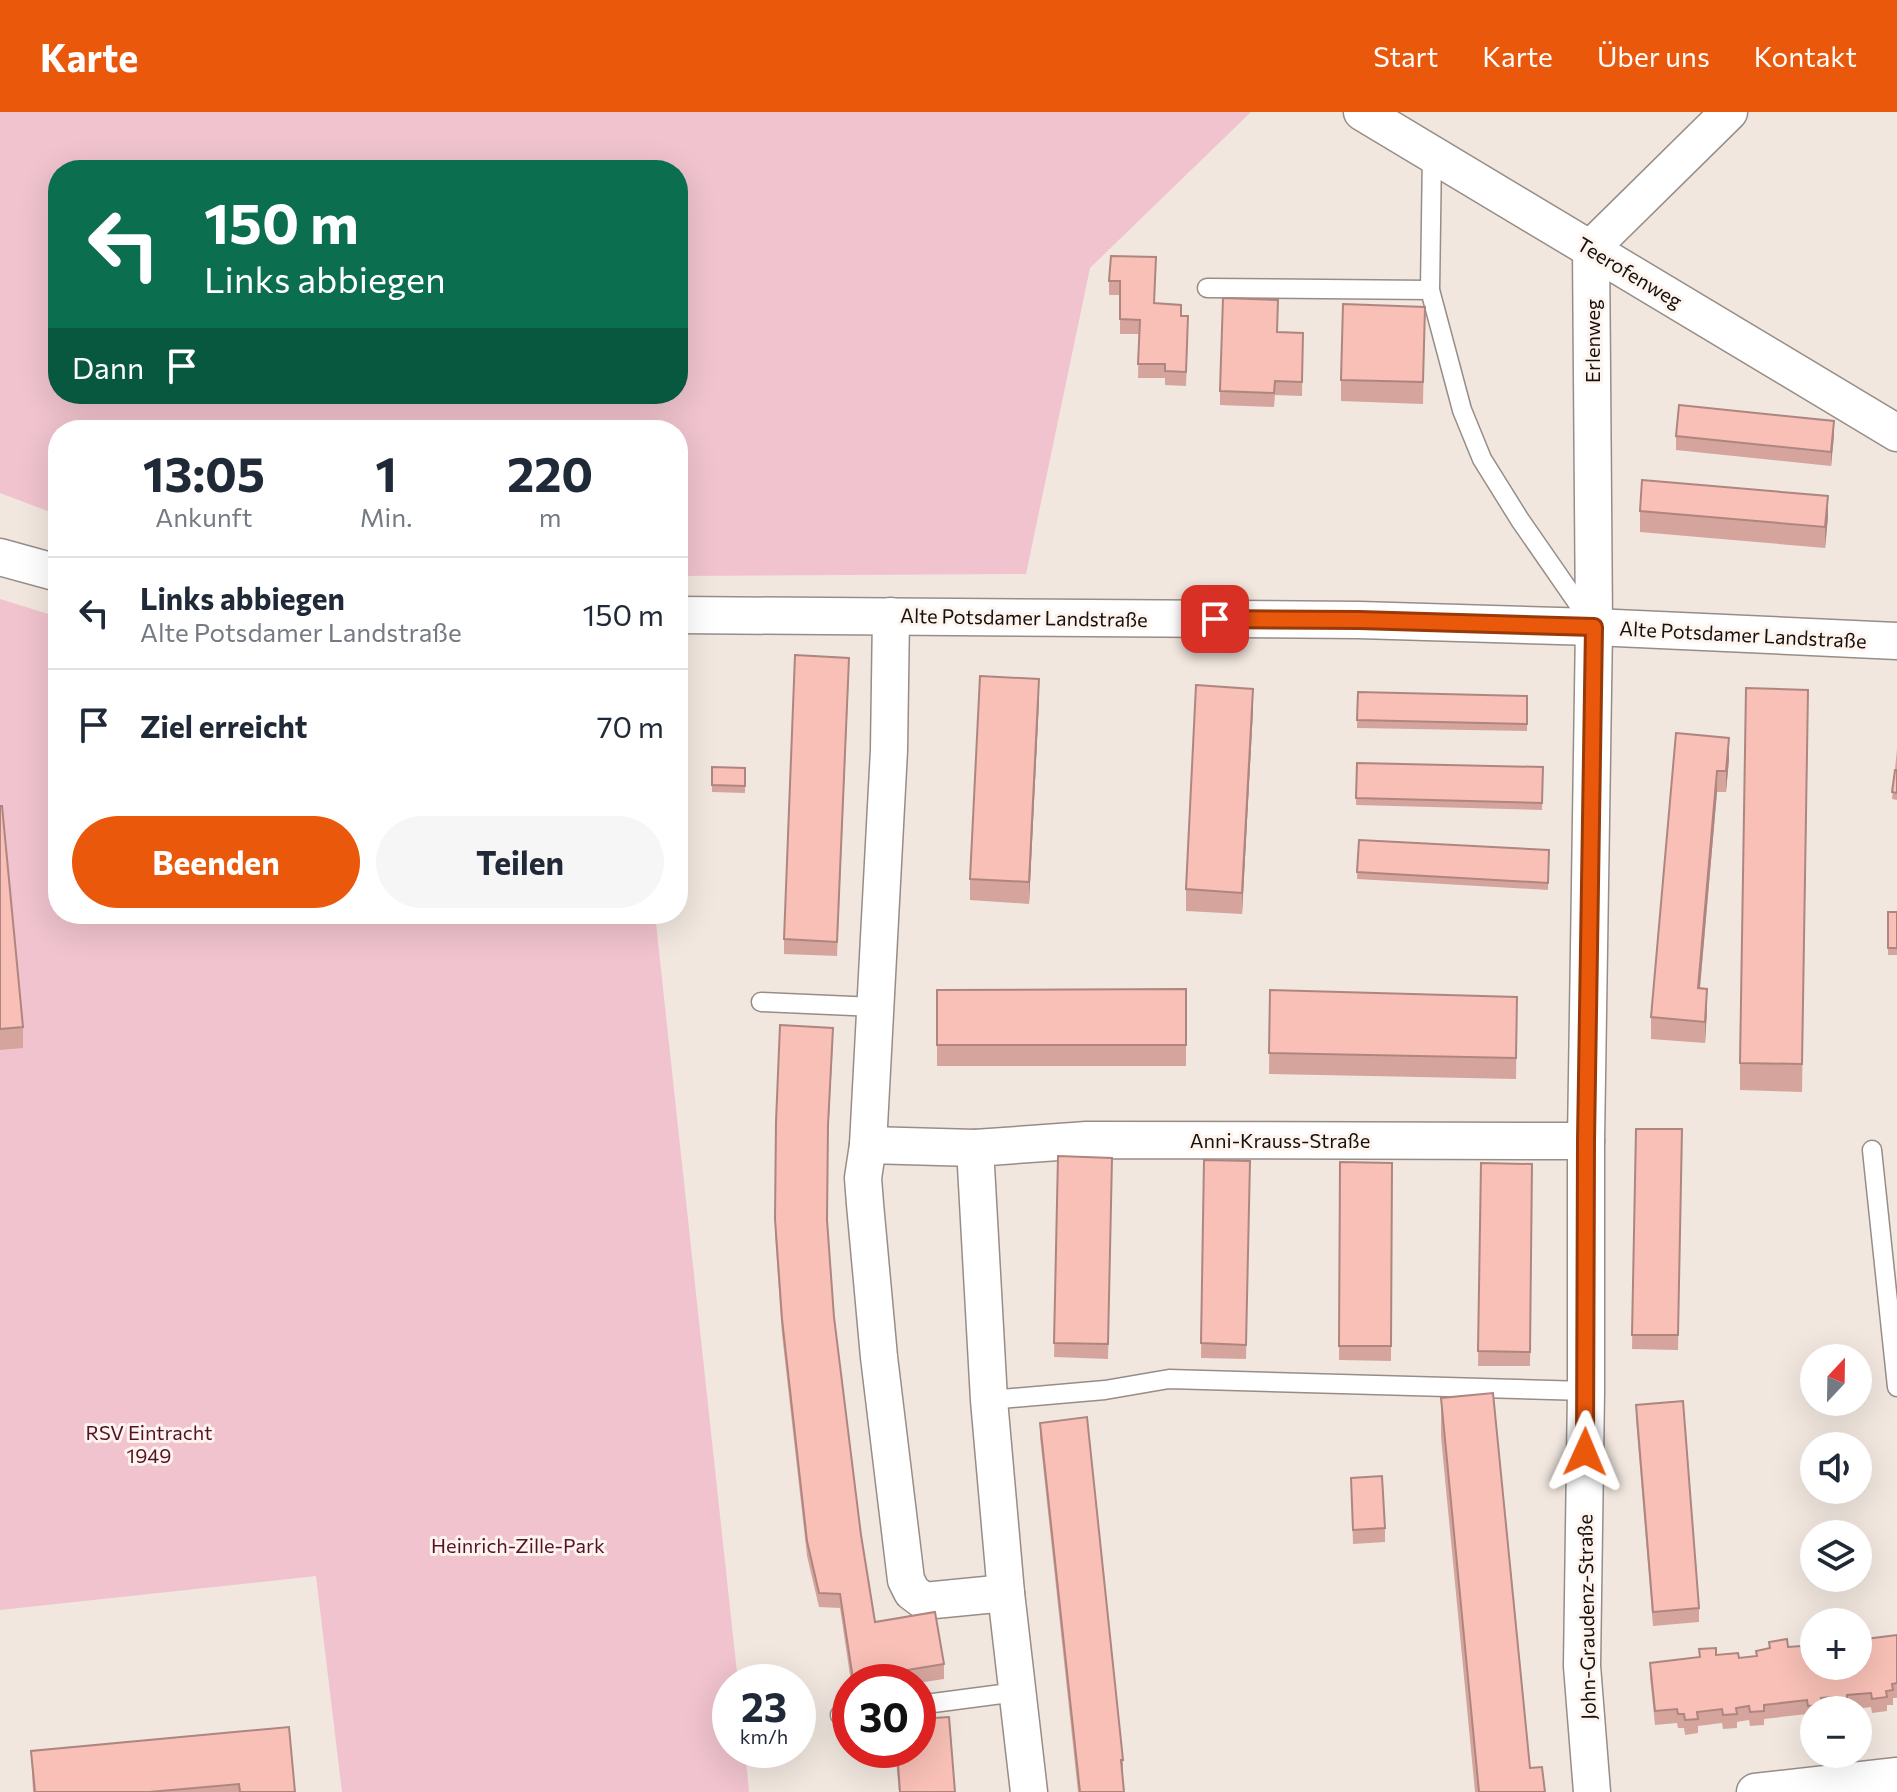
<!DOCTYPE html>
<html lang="de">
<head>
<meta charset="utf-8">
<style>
	body { margin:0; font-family:Commissioner,sans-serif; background:#f6f6f7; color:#1f2937; height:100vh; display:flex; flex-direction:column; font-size:30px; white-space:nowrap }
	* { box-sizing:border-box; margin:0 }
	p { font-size:26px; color:#747a83 }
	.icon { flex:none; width:44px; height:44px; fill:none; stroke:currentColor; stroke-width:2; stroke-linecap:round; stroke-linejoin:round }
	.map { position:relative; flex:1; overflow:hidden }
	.panel { position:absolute; left:48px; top:308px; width:640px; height:504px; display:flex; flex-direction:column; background:#fff; border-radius:32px; box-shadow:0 8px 32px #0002 }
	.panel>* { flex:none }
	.top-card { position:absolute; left:48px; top:48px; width:640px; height:244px; border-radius:32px; box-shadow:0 8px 32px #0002; background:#0b6e4f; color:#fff; overflow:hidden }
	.needle { width:52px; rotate:22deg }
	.controls { position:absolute; left:1800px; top:1232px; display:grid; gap:16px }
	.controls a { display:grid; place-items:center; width:72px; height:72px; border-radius:50%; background:#fff; box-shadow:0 8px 32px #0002; font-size:40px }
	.speed { position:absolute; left:712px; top:1552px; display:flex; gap:16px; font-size:40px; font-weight:700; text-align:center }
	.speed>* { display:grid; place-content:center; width:104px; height:104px; border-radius:50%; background:#fff; box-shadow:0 8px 32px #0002; line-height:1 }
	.speed small { font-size:20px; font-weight:400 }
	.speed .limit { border:12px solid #d22; background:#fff; color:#111 }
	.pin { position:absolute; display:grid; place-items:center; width:68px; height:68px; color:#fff; margin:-34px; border-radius:16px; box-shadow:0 4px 12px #0006 }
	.me { position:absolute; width:88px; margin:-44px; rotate:1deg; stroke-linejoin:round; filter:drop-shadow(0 0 6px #0008) }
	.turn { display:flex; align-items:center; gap:28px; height:168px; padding:0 24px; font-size:36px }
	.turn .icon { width:104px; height:104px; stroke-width:2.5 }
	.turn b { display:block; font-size:56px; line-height:68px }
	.then { display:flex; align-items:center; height:76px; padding:0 24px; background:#0003; gap:16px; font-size:30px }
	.eta { display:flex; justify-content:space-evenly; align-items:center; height:136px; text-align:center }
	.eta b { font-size:48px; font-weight:700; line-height:56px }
	.action { display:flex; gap:16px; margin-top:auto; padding:16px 24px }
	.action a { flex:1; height:92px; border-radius:48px; background:#ea580c; color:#fff; font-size:32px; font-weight:700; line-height:92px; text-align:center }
	.action a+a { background:#f6f6f7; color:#1f2937 }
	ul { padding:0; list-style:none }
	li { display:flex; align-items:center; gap:24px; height:112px; padding:0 24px; border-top:2px solid #e0e1e3 }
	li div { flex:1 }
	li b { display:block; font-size:30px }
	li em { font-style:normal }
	header { display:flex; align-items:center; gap:48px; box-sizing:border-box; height:112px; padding:0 40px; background:#ea580c; color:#fff }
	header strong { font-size:38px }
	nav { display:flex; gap:44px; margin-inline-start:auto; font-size:28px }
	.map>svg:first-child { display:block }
	.green { fill:#f0c3ce; fill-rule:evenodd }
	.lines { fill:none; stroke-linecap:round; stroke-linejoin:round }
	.service-casing { stroke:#978d87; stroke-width:21 }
	.minor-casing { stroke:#978d87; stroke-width:39 }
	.service { stroke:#fff; stroke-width:18 }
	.minor { stroke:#fff; stroke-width:36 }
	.wall { fill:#d5a59d }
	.shaded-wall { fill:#ae867f }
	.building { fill:#f8c0b6; stroke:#ae867f; stroke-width:2 }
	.route-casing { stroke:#983908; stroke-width:20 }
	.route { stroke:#ea580c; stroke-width:14 }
	.labels { text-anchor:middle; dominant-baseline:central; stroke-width:6; stroke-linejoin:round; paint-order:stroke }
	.street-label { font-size:20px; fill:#14110e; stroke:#fef4ed }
	.park-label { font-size:20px; fill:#52122a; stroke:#fef4ed }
</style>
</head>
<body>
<header>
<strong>Karte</strong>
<nav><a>Start</a><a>Karte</a><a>Über uns</a><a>Kontakt</a></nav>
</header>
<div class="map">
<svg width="1897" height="1680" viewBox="0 0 1897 1680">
	<rect width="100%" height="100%" fill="#f1e7df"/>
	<!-- green -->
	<g class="green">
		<path d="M0,0H1251L1090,156L1026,462L678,464V318H58V403L0,381ZM58,58H678V282H58Z"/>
		<path d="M0,487L58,505V802H655L738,1570H730V1638H745L749,1680H342L316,1464L0,1498Z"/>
	</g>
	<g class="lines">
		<!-- service casing -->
		<g class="service-casing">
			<g id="service">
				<path d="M1432,42L1430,178L1462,298L1482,347L1520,408L1590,509"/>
				<path d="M1207,176L1430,178"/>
				<path d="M761,890L875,895"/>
				<path d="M1872,1038L1897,1275"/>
				<path d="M989,1288L1105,1278L1169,1267L1586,1279"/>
				<path d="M918,1593L1017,1580"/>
				<path d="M840,1603L850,1602"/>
			</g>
		</g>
		<!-- minor casing -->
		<g class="minor-casing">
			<g id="minor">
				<path d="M1362,0L1897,321"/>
				<path d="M0,445L58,461"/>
				<path d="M678,503L1359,508L1594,515L1897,529"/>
				<path d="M891,504L889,638L868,1033L863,1066L865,1092L879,1245L906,1468L912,1480L924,1489L1006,1481"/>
				<path d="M868,1033L975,1036"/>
				<path d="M1029,1680L1006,1481L989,1288L975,1036L1087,1028L1586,1029"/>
				<path d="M1592,1680L1582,1554L1586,1279V1029L1594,515L1591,136L1729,0"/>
				<path d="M1755,1680L1897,1664"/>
			</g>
		</g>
		<!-- service -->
		<use href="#service" class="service"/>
		<!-- minor -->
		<use href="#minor" class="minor"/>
	</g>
	<!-- wall -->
	<g class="wall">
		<path d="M1156,160L1154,191L1181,204L1188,218L1186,274L1165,273V266H1138L1139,222H1120V183H1109V169Z"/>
		<path d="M1425,195L1423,292L1341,289V268Z"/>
		<path d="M1303,221L1302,284L1275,283L1274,295L1220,293V279Z"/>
		<path d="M1834,323L1831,354L1676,338V324Z"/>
		<path d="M1640,399L1828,405L1825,436L1640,420Z"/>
		<path d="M849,560L837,844L784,842V827Z"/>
		<path d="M1358,580L1527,584V619L1357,616Z"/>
		<path d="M1039,588L1029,792L970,788V767Z"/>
		<path d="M1253,598L1242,802L1186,799V777Z"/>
		<path d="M1808,605L1802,980L1740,978V951Z"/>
		<path d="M1676,621L1729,647L1726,680H1717L1700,876L1707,898L1705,931L1651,927V905Z"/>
		<path d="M1897,637V688L1892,687Z"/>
		<path d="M1357,651L1543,655L1542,698L1356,693Z"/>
		<path d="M712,655L745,656V681L712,680Z"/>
		<path d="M0,694L23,915V936L0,938Z"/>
		<path d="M1359,728L1549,738L1548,778L1357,767Z"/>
		<rect x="1888" y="800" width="9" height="43"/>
		<path d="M1186,877V954H937V878Z"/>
		<path d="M1270,878L1517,885L1516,967L1269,962Z"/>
		<path d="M833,930L828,1027L827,1111L834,1205L861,1423L875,1510L944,1552V1567L918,1571L851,1570L840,1496L819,1495L807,1444L782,1222L775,1122L776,1010Z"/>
		<path d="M1636,1017H1682L1678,1238L1632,1237Z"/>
		<path d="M1058,1044L1112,1046L1108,1247L1054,1245Z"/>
		<path d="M1204,1048L1250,1049L1246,1247L1201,1246Z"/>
		<path d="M1340,1050L1392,1051L1391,1249L1339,1248Z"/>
		<path d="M1481,1051L1532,1052L1530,1254H1478Z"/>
		<path d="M1441,1286L1530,1656L1545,1680H1475L1441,1325Z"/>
		<path d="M1636,1293L1699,1496V1510L1653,1514L1636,1307Z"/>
		<path d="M1040,1311L1123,1648V1662H1122L1124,1680H1078L1040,1325Z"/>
		<path d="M1351,1366L1385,1416V1430L1353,1432Z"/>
		<path d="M1897,1523V1586H1893V1593H1887V1599L1872,1601L1871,1595L1847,1598H1814V1608H1808L1807,1602L1764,1607V1613L1750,1614L1749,1608L1737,1610V1616L1723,1617L1722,1611L1698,1614V1621L1685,1623L1684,1616H1678L1677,1611L1655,1613L1650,1565V1551L1699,1545V1537L1716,1543L1739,1546L1756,1544V1539L1769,1537V1530L1802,1539H1814Z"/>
		<path d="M895,1638H918L955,1680H899Z"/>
		<path d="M31,1639L295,1680H33Z"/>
	</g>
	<!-- shaded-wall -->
	<g class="shaded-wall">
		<path d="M1834,309V323L1831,354V340Z"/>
		<path d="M1828,384V405L1825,436V415Z"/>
		<path d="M1039,567V588L1029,792V770Z"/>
		<path d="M1253,577V598L1242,802V781Z"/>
		<path d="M1729,626V647L1726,680V659Z"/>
		<path d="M1717,659V680L1698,897V876Z"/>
		<path d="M1707,877V898L1705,931V910Z"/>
	</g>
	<!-- building -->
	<g class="building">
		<path d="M1111,144L1156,145L1154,191L1181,193V204H1188L1186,260L1165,259V252H1138L1140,208L1120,207V169H1109Z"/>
		<path d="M1223,186L1278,188L1277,220L1303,221L1302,270L1275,269L1274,281L1220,279Z"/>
		<path d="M1343,192L1425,195L1423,270L1341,268Z"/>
		<path d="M1679,293L1834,309L1831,340L1676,324Z"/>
		<path d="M1642,368L1828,384L1825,415L1640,399Z"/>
		<path d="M795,543L849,546L837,830L784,827Z"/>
		<path d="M980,564L1039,567L1029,770L970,767Z"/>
		<path d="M1196,573L1253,577L1242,781L1186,777Z"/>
		<path d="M1746,576L1808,578L1802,952L1740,951Z"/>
		<path d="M1358,580L1527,584V612L1357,608Z"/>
		<path d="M1676,621L1729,626L1726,659H1717L1698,876L1707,877L1705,910L1651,905Z"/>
		<path d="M1357,651L1543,655L1542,691L1356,686Z"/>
		<path d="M712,655L745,656V674L712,673Z"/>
		<path d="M1895,658H1897V681L1892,680Z"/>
		<path d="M0,694H2L23,915L0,917Z"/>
		<path d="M1359,728L1549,738L1548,771L1357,760Z"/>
		<rect x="1888" y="800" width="9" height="36"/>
		<path d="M1186,877V933H937V878Z"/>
		<path d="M1270,878L1517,885L1516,946L1269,941Z"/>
		<path d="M780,913L833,916L828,1013L827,1108L834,1205L861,1423L875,1510L935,1500L944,1552L853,1567L840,1482L819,1481L807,1429L782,1207L775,1107L776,1010Z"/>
		<path d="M1636,1017H1682L1678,1223H1632Z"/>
		<path d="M1058,1044L1112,1046L1108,1232L1054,1231Z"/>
		<path d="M1204,1048L1250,1049L1246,1233L1201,1231Z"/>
		<path d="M1340,1050L1392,1051L1391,1234H1339Z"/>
		<path d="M1481,1051L1532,1052L1530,1240L1478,1239Z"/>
		<path d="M1493,1281L1530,1656L1542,1655L1545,1680H1479L1441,1286Z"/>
		<path d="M1683,1289L1699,1496L1653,1500L1636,1293Z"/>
		<path d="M1087,1305L1123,1648H1121L1124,1680H1080L1040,1311Z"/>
		<path d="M1382,1364L1385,1416L1353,1418L1351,1366Z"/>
		<path d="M1897,1523V1571L1892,1572L1893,1578L1886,1579L1887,1585L1872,1587L1871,1581L1847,1583V1589L1833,1591V1585L1821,1586L1822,1593L1808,1594L1807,1588L1764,1593V1599L1750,1600L1749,1594L1736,1596L1737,1602L1723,1603L1722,1597L1697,1600L1698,1607L1685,1608L1684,1602H1678L1677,1597L1655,1599L1650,1551L1700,1545L1699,1537L1716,1536V1543L1738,1541L1739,1546L1757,1544L1756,1539L1770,1536L1769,1530L1787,1527L1788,1535L1801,1534L1802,1539H1814V1554H1858V1528Z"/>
		<path d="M949,1605L955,1680H900L897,1638H918V1607Z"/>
		<path d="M289,1615L295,1680H240L239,1672L149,1680H35L31,1639Z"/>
	</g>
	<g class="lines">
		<!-- route casing -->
		<g class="route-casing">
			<path id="route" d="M1215,507L1359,508L1594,515L1586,1029L1585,1340"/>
		</g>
		<!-- route -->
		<use href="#route" class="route"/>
	</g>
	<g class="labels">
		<!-- street labels -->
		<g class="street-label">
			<text transform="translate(1630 160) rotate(31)">Teerofenweg</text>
			<text transform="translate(1592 229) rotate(-90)">Erlenweg</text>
			<text transform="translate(1024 505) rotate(1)">Alte Potsdamer Landstraße</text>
			<text transform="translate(1743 522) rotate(3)">Alte Potsdamer Landstraße</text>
			<text x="1280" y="1028">Anni-Krauss-Straße</text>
			<text transform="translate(1586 1505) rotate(-91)">John-Graudenz-Straße</text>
		</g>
		<!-- park labels -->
		<g class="park-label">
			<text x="149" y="1320">RSV Eintracht<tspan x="149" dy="23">1949</tspan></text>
			<text x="518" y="1433">Heinrich-Zille-Park</text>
		</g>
	</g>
</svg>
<div class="controls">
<a><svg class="needle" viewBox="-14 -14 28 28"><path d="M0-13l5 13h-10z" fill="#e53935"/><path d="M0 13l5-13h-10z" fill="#747a83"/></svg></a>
<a><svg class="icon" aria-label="sound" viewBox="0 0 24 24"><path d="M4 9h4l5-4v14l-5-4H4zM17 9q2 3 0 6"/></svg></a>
<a><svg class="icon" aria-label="layers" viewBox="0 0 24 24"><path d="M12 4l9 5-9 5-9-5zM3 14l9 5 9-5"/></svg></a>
<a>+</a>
<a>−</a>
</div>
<div class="speed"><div>23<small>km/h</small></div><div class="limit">30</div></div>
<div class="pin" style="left:1215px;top:507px;background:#d93025"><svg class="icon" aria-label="arrive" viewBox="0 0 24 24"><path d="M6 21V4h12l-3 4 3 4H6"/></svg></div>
<svg class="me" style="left:1585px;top:1340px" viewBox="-20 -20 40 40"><path d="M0-17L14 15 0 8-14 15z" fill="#ea580c" stroke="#fff" stroke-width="4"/></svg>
<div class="top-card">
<div class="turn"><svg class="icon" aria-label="left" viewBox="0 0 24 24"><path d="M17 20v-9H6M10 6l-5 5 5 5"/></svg><div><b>150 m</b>Links abbiegen</div></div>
<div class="then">Dann<svg class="icon" aria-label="arrive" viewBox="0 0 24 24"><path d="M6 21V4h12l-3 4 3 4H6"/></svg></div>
</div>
<section class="panel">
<div class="eta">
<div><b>13:05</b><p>Ankunft</p></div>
<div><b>1</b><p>Min.</p></div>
<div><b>220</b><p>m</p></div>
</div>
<ul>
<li><svg class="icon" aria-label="left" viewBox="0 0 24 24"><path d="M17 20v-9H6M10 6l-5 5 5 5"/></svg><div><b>Links abbiegen</b><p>Alte Potsdamer Landstraße</p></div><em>150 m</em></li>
<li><svg class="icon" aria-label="arrive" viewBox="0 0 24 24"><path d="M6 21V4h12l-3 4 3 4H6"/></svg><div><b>Ziel erreicht</b></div><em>70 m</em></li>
</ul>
<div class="action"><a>Beenden</a><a>Teilen</a></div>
</section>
</div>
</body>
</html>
